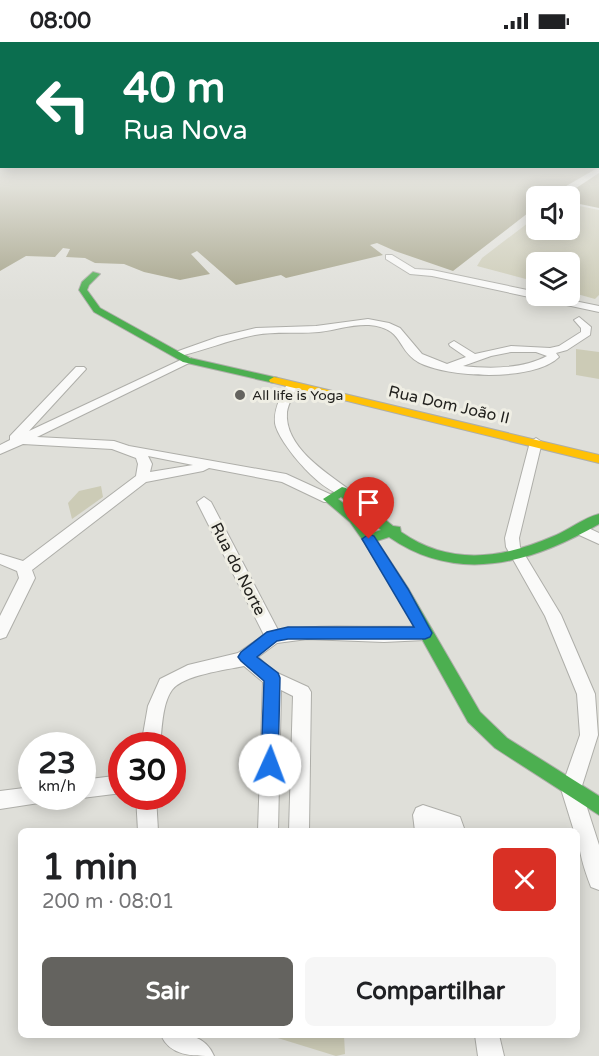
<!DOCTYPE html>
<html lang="pt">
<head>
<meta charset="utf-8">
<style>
	body { margin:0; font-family:"Varela Round",sans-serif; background:#f6f6f6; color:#202124; height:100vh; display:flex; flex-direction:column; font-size:22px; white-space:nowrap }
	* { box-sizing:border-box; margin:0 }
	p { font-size:20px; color:#757577 }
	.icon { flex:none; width:33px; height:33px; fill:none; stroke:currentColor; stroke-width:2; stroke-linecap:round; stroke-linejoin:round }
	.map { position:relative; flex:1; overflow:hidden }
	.sheet { position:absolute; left:18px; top:786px; width:562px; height:210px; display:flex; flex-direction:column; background:#fff; border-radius:9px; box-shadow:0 3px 15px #0003 }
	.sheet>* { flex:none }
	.guide { position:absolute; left:0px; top:0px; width:600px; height:126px; box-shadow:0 3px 15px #0003; background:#0b6e4f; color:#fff; overflow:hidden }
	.buttons { position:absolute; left:526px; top:144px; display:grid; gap:12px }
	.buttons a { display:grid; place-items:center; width:54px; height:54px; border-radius:9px; background:#fff; box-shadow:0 3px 15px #0003; font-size:30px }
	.speed { position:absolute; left:18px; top:690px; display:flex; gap:12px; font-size:30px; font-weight:700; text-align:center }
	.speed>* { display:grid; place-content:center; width:78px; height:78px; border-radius:50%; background:#fff; box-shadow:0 3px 15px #0003; line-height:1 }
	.speed small { font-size:15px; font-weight:400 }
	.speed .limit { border:9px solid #d22; background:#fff; color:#111 }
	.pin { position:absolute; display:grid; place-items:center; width:51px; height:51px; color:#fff; margin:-62px -26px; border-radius:50% 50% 50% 0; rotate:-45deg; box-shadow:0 0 6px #0007 }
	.pin .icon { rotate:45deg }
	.me { position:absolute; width:66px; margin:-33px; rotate:2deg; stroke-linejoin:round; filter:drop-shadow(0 0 4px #0008) }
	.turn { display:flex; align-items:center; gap:21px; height:126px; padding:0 24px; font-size:27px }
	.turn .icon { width:78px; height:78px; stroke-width:2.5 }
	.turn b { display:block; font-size:42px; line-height:51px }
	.round { display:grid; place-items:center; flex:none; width:63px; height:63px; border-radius:9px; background:#f6f6f6 }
	.summary { display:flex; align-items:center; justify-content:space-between; height:102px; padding:0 24px }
	h1 { font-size:36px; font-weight:700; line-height:45px }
	.cta { display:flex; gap:12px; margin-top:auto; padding:12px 24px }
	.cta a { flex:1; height:69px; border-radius:9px; background:#64635f; color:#fff; font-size:24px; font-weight:700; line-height:69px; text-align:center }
	.cta a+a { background:#f6f6f6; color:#202124 }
	.status { display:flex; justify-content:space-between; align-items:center; height:42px; padding:0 30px; background:#fff; direction:ltr }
	.status svg { height:16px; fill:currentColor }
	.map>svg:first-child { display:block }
	.green { fill:#cccbb6 }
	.water { fill:#a4a288 }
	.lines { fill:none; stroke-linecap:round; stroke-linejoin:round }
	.street-casing { stroke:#aeaea9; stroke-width:2 }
	.fast-casing { stroke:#aeaea9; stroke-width:2 }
	.slow-casing { stroke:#aeaea9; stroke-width:2 }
	.street { fill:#fafaf9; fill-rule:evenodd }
	.fast { fill:#4caf50; fill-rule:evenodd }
	.slow { fill:#ffc107; fill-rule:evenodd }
	.route { fill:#1a73e8; stroke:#114b97; stroke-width:1.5 }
	.poi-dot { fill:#64635f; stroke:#efeee4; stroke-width:2 }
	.labels { text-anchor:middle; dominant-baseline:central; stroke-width:6; stroke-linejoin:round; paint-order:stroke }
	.far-poi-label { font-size:14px; fill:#21201d; stroke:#efeee4; text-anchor:start }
	.street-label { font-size:16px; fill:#21201d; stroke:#efeee4 }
</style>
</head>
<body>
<div class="status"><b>08:00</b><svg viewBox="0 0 49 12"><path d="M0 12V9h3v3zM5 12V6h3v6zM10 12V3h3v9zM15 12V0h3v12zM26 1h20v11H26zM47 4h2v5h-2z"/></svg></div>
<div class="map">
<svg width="599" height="1014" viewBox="0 0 599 1014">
	<rect width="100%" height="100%" fill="#dfdfd9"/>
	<!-- green -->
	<g class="green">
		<path d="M570,162L599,168V253L595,257L570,250V220H537V240L477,224L482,216L537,174V188H570Z"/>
		<path d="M576,307L599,310V337L576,333Z"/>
		<path d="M101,444L103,455L72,477L68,461L79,449Z"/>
		<path d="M268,993H344L345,1012L336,1014Z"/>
	</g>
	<!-- water -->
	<g class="water">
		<path d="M599,117V125L549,154H537V164L453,229L395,209L377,201L370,203L383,213L286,236L281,233L236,243L197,209L191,212L210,232L180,238L144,230L124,222L95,221L85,216L66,215L70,207L63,206L55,215L26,214L0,229V126L598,124Z"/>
		<path d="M599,131V166L570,160V154H564Z"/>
	</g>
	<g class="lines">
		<!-- street casing -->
		<g class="street-casing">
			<g id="street">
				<path d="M386,213H392L415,227L432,228L537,250V254H550L599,264V270L432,234L410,232L386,217Z"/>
				<path d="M579,275L591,285L590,293L567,308L556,311L559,315C534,340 447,336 418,320C396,307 404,286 369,283C352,282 336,288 319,290C298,292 276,289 255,293C228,298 203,309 176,315L170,312L218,295L256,286L316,284L368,277L389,281L400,286L422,312L447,322L466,315L450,304L449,302L454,299L475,312L511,304L550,306L559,304L581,290V286L574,278ZM511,310H536L547,314C523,327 490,327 463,324L491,314Z"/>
				<path d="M187,315L191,316V320L37,395L114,399L129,404L286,432L334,454L336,457L334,460H324L282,440L209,426L203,429L146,440L32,528L35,536L6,595L0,597V574L19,536L17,529L0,522V512L23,519L136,434L138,422L136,416L112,407L23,402L0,412V403L10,398V394L76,325H84L86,327L29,389ZM148,414L193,423L150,430L152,422Z"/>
				<path d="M292,340L298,344C294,352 288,362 287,370C284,404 324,429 347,446L349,449L347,452C327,458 278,401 275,381C274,371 277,363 281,354C284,348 285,342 292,340Z"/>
				<path d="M536,396L542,400L519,496L520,505L561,573L595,652L598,693L581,747L599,803V848L591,845C584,827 578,808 578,789H574L561,747L580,693L577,652L545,574L506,505L505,496L530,400Z"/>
				<path d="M204,455L211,460L278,588C326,581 376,587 425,584L431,586L433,591L431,596L425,598L384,600L307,597L277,601L258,615L273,629L308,645L311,650L309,789H289L293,654L281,648L278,789H258L263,640L244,624C226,628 183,633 172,648C162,662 162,687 160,704H141L148,664L160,637L188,623L238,611L264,593L197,460Z"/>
				<path d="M582,483L599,491V502L577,492L575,488L577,484Z"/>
				<path d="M122,733V751L82,756L77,754H82V738Z"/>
				<path d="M32,745V754H42L39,761L0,767V749Z"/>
				<path d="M136,754H156L158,789H138Z"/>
				<path d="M423,763L460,775L465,789H443L435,786V789H415L413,773L416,766Z"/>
				<path d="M161,993C183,993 204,990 214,1014C192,1014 170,1014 161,993Z"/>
				<path d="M475,993H499L504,1014H478Z"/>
			</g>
		</g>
		<!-- fast casing -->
		<g class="fast-casing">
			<g id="fast">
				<path d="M93,230L100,232L89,243L87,248L100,266L190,316L278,336L279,338L274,341L183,320L94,270L79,248L82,240Z"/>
				<path d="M342,445L346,446L393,484L400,485L401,490C450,524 501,517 554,494C569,488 583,476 599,472V482C532,521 458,543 389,495L377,499L408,546L480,670L507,696L599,754V773L495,706L468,680L398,554L364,500L350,480L323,457ZM341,455L381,488L372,491L360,474L338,457Z"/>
			</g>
		</g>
		<!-- slow casing -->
		<g class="slow-casing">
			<path id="slow" d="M274,335L599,413V421L270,340L269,338Z"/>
		</g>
		<!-- street -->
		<use href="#street" class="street"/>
		<!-- fast -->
		<use href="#fast" class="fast"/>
		<!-- slow -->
		<use href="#slow" class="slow"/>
	</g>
	<!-- sky -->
	<linearGradient id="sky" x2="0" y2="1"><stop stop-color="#8dadc2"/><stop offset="0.45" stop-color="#f1f1ee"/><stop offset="1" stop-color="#f1f1ee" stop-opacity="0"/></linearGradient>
	<rect width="599" height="259" fill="url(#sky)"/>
	<!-- route -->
	<path class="route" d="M369,492L374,494L408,547L432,591L430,595L425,597H288L277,599L257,615L278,631L280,636L278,723L276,729L270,731L263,729L261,723L264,639L241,619L238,615L241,610L267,590L288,585H414L362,497Z"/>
	<!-- markers -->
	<circle class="poi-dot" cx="240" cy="353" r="6"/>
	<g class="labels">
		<!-- far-poi labels -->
		<g class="far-poi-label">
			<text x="252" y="353">All life is Yoga</text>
		</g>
		<!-- street labels -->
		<g class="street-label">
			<text transform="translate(449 363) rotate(13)">Rua Dom João II</text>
			<text transform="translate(238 527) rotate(63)">Rua do Norte</text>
		</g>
	</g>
</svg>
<div class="buttons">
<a><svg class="icon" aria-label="sound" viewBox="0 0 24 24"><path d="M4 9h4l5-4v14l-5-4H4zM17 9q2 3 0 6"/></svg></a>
<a><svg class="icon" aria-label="layers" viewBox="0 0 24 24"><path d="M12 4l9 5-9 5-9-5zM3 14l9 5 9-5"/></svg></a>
</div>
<div class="speed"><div>23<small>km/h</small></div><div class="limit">30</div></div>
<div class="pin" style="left:369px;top:497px;background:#d93025"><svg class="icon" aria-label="arrive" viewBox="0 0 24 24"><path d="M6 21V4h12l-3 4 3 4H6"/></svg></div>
<svg class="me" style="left:270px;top:723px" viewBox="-20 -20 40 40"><circle r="19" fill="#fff"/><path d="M0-13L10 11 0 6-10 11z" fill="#1a73e8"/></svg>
<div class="guide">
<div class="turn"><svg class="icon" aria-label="left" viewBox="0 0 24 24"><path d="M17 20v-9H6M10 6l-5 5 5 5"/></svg><div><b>40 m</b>Rua Nova</div></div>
</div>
<section class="sheet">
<div class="summary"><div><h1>1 min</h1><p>200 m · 08:01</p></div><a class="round" style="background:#d93025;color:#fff"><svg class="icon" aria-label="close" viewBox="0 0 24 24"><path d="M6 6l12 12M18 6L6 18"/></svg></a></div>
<div class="cta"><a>Sair</a><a>Compartilhar</a></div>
</section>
</div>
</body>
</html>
